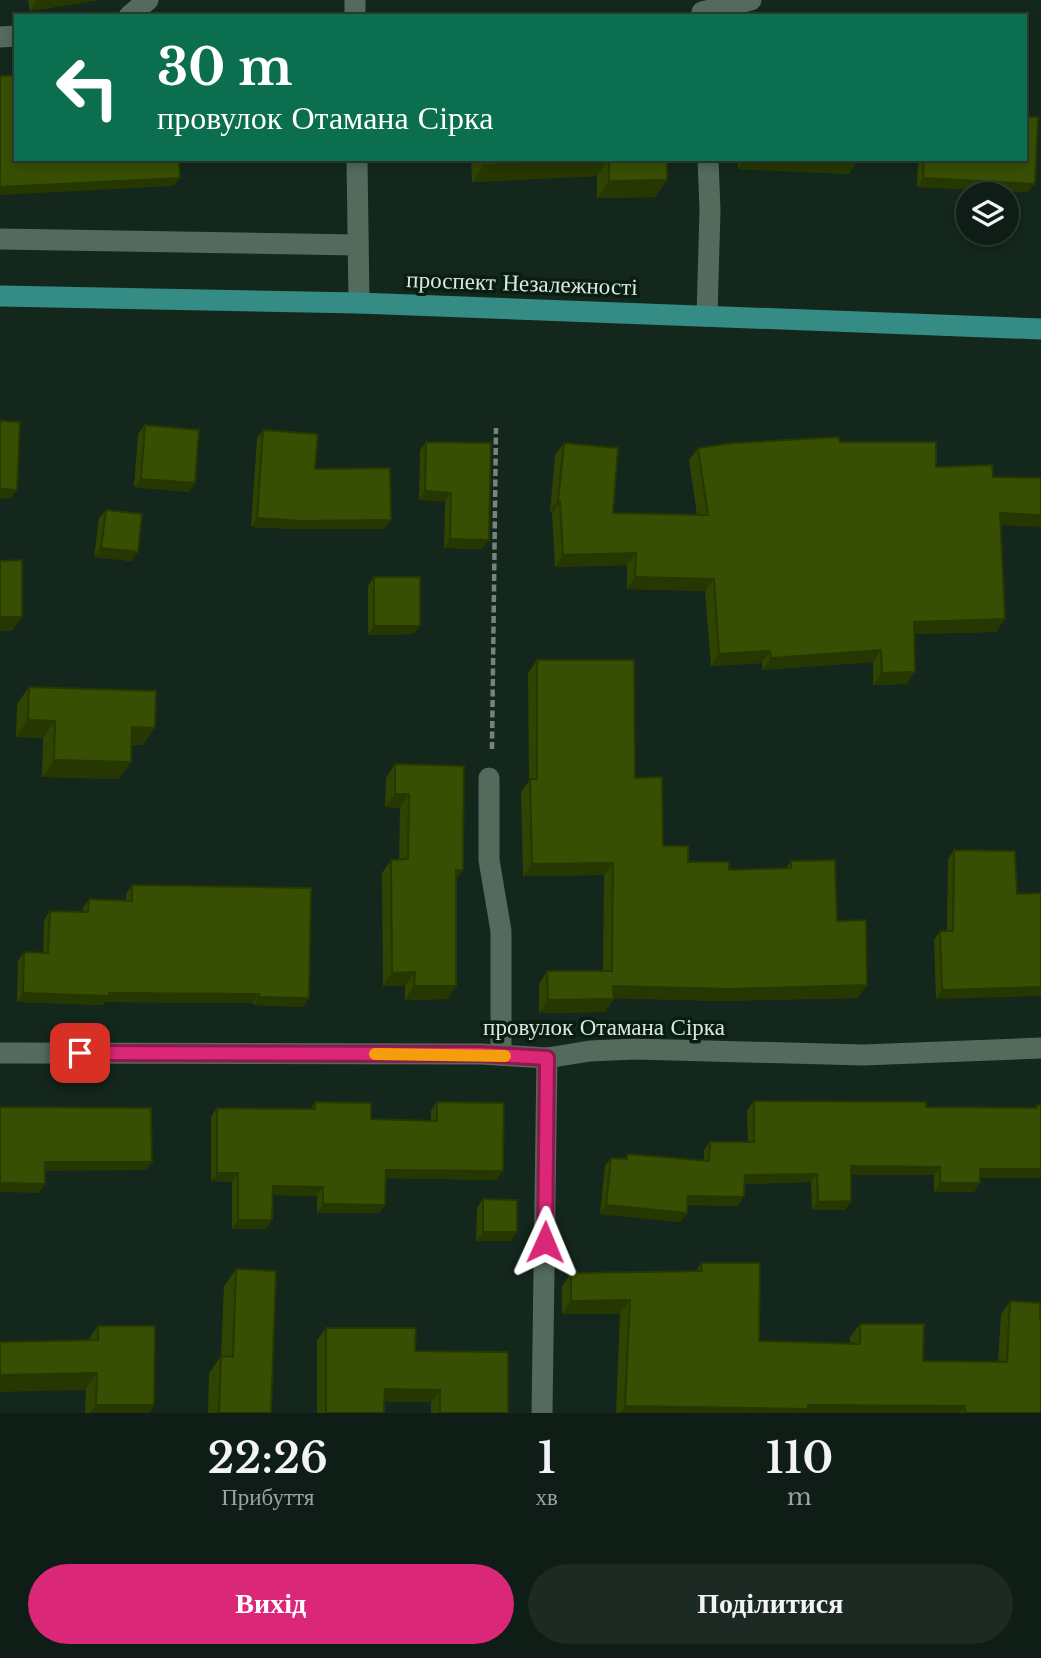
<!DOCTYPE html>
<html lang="uk">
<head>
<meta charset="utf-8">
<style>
	body { margin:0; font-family:"Libre Baskerville",serif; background:#1c2a23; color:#f1f3f6; height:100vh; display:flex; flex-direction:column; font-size:26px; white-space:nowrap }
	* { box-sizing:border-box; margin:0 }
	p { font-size:23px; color:#9ba2a1 }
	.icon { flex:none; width:38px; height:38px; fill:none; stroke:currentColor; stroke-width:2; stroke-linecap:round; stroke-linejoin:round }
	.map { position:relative; height:1413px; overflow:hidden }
	.drawer { display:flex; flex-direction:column; background:#0e1d16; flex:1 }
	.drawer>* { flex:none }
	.hud { position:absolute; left:14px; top:14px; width:1013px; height:147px; border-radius:0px; box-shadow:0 4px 10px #0003,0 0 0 2px #2e3b35; background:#0b6e4f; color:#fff; overflow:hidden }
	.tools { position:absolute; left:956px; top:182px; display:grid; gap:14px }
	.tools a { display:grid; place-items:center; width:63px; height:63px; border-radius:50%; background:#0e1d16; box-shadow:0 4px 10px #0003,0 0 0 2px #2e3b35; font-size:35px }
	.pin { position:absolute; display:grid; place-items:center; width:60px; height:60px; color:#fff; margin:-30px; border-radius:14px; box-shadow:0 4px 10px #0006 }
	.me { position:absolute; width:77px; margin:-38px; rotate:1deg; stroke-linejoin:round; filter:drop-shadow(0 0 5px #0008) }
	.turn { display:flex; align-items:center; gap:24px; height:147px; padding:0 28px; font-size:32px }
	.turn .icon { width:91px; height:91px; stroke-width:2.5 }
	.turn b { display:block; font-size:49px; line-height:60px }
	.eta { display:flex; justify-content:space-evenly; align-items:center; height:119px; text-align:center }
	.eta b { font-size:42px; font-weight:600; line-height:49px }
	.button { display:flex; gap:14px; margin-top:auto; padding:14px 28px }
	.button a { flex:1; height:80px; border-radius:42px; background:#db2777; color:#fff; font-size:28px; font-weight:600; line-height:80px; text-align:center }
	.button a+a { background:#1c2a23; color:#f1f3f6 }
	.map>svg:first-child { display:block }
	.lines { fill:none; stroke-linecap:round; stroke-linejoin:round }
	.path { stroke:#75857d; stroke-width:4.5; stroke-dasharray:7 3.5; stroke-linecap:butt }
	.minor { stroke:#536a5d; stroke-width:21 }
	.major { stroke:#348c85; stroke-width:21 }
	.wall { fill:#2f4402 }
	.shaded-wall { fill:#263701 }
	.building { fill:#374f02; stroke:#263701; stroke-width:2 }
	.route-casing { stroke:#8e194d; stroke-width:18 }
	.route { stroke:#db2777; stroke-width:12 }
	.slow { stroke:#f59e0b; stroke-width:12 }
	.labels { text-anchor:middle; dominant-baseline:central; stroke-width:7; stroke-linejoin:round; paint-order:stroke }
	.street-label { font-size:23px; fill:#dce8e1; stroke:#091e13 }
</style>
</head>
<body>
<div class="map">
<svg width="1041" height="1413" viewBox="0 0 1041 1413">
	<rect width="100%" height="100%" fill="#13271d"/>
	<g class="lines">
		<!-- path -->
		<path class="path" d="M492,749L496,428"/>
		<!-- minor -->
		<g class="minor">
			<path d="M355,0V16"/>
			<path d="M702,12L751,0"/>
			<path d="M129,16L148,0"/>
			<path d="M0,37L16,36"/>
			<path d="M357,159L359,303"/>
			<path d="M0,239L358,245"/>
			<path d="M707,316L710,210L708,159"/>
			<path d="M489,778V860L501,931V1055"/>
			<path d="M0,1053L481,1054L547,1058L590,1051L635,1049L863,1055L1041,1048"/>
			<path d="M542,1413L547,1058"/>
		</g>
		<!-- major -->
		<path class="major" d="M0,296L359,303L1041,329"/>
	</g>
	<!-- wall -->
	<g class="wall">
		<path d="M28,0H98L30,11Z"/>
		<path d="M471,159H667V180L655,197L597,198V176L472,182Z"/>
		<path d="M738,159H859L849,174L738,169Z"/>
		<path d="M918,159H1026L1028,192L917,187Z"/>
		<path d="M145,425L195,483L189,492L134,487L138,434Z"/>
		<path d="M263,430L315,469L384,529H295L251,527L257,438Z"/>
		<path d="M426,442L482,549L444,548L445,501L419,500L420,450Z"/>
		<path d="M840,442L936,467L993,477L1001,526L1005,619L996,632L914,634L907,684L873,685V662L762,670V663L711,666L705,591L627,589V565L555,567L552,513L550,512L555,455L564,443L613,513L697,515L689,460L698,448Z"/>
		<path d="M106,510L138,552L131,561L94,557L99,518Z"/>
		<path d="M374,577L414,634L368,635V586Z"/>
		<path d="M537,660L635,778L663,846L688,862L729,870L786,868L791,861L837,921L858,998L722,1001L614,998L605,1012L539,1013V984L547,971H603L604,875L523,876L521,792L529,781L528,673Z"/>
		<path d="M29,687L143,745H131L119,779L42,777L43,738L16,737L17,704Z"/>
		<path d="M395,764L463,870L456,880V986L447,999L405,1000V986H383L382,873L391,860H399L400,808L385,807L386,778Z"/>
		<path d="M954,850L1017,894L936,999L934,940L940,931H947L948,859Z"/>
		<path d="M132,885L303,1007L253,1005V1003L105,1002L102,1005L17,1002L18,961L24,952L43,953L44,920L50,911L83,912V908L89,899L126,901V894Z"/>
		<path d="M754,1101L926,1107L1035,1108L1037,1105H1041L980,1178L974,1192H934V1175H851V1201L845,1210H812L811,1182L745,1184L738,1206L687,1205V1213L680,1222L600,1214L605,1166L611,1158L624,1159L627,1154L704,1161V1150L710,1142H748L747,1110Z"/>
		<path d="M315,1102L371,1119L431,1121V1111L437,1102L497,1180L386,1178L379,1213H317V1196L273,1195L266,1229H232V1182L211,1181V1117L217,1108L311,1109Z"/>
		<path d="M483,1199L511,1241H476L477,1208Z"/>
		<path d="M701,1263L759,1341L850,1343V1337L860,1324L923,1361L998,1362L1001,1314L1010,1301L1040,1318L1041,1413H616L620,1314H562V1286L571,1273L696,1271Z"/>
		<path d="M236,1269L271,1413H208L209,1373L221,1356L224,1286Z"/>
		<path d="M98,1326L154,1405L149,1413H85L88,1340Z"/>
		<path d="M326,1328L415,1351L508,1413H431V1402H385L384,1413H317V1340Z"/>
	</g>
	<!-- shaded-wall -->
	<g class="shaded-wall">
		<path d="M37,0H98L30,11Z"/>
		<path d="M609,159L597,176L472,182L484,165Z"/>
		<path d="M745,159H859L849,174L738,169Z"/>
		<path d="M180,178L174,186L0,195V187Z"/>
		<path d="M923,178L1035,184L1028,192L917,187Z"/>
		<path d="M667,180L655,197L597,198L609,181Z"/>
		<path d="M141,479L195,483L189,492L134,487Z"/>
		<path d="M0,489L17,490L10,499L0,498Z"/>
		<path d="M425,491L451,493L445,501L419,500Z"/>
		<path d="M558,500L560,501L552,513L550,512Z"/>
		<path d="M1000,513L1041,515V527L992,525Z"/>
		<path d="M257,518L391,520L384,529H295L251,527Z"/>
		<path d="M450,539L489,540L482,549L444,548Z"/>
		<path d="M101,548L138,552L131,561L94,557Z"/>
		<path d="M636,553L627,565L555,567L563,555Z"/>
		<path d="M635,577L714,579L705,591L627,589Z"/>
		<path d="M0,617H22L12,631H0Z"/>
		<path d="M1005,619L996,632L906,634L914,622Z"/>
		<path d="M374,626H420L414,634L368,635Z"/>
		<path d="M881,650L873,662L762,670L771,658Z"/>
		<path d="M770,651L762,663L711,666L719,654Z"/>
		<path d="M915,672L907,684L873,685L882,673Z"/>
		<path d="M28,720L55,721L43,738L16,737Z"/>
		<path d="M132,727L155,728L143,745H120Z"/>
		<path d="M54,760L131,762L119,779L42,777Z"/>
		<path d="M395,794H409L400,808L385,807Z"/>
		<path d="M613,863L604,875L523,876L532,864Z"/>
		<path d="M456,870H463L453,883Z"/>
		<path d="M415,972L405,986H383L392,973Z"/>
		<path d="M867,985L858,998L722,1001L605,998L613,986Z"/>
		<path d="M414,986H456L447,999L405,1000Z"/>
		<path d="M1041,987V996L936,999L942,990Z"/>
		<path d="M23,993H109L259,994L253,1003L105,1002L102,1005L17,1002Z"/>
		<path d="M259,997L309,998L303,1007L253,1005Z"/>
		<path d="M614,999L605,1012L539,1013L548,1000Z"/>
		<path d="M45,1162H152L146,1170L39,1171Z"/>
		<path d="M851,1166L940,1167L934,1175H844Z"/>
		<path d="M980,1169H1041V1178H974Z"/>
		<path d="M386,1170L503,1171L497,1180L380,1178Z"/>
		<path d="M217,1173H238L232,1182L211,1181Z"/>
		<path d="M817,1174L811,1182L739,1184L745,1175Z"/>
		<path d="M0,1183L45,1184L39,1193L0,1192Z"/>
		<path d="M940,1183H980L974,1192H934Z"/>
		<path d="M273,1186L323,1187L317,1196L267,1195Z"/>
		<path d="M688,1196L744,1197L738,1206L682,1204Z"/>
		<path d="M851,1201L845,1210H812L818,1202Z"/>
		<path d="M323,1204L385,1205L379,1213H317Z"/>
		<path d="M606,1205L687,1213L680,1222L600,1214Z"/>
		<path d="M238,1220H272L266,1229H232Z"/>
		<path d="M483,1232H517L511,1241H476Z"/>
		<path d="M630,1300L620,1314H562L571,1301Z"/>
		<path d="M97,1373L85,1390L0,1392V1375Z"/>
		<path d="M385,1389L440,1390L431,1402H376Z"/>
		<path d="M96,1405H154L149,1413H90Z"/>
		<path d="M808,1405L965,1406L960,1413H620L625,1406Z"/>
	</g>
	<!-- building -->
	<g class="building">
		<path d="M16,75V159H179L180,178L0,187V76Z"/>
		<path d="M1026,117H1038L1035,184L923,178L924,159H1026Z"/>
		<path d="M483,159H608L484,165Z"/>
		<path d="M609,159H667V180L609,181Z"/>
		<path d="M0,421L20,422L17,490L0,489Z"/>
		<path d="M145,425L199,430L195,483L141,479Z"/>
		<path d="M263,430L318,434L315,469L390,468L391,520L301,521L257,518Z"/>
		<path d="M839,437L840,442H936V467L992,465L993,477L1041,478V515L1000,513L1005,619L914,622L915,672L882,673L881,650L771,658L770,651L719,654L714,579L635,577L636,553L563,555L560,501L558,500L564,443L618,448L613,513L708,515L698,448L733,443Z"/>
		<path d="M426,442L491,443L489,540L450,539L451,493L425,491Z"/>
		<path d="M106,510L142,514L138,552L101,548Z"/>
		<path d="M22,560V617H0V561Z"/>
		<rect x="374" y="577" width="46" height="49"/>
		<path d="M537,660H634L635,778L662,777L663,846H688V862H729V870L791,868V861L835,860L837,921L866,920L867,985L730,989L613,986L614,999L548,1000L547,971H612L613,863L532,864L530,779H537Z"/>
		<path d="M29,687L156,691L155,728L132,727L131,762L54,760L55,721L28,720Z"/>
		<path d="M395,764L464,766L463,870H456V986H414L415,972L392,973L391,860L408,859L409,794H395Z"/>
		<path d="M954,850L1015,851L1017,894L1041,893V987L942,990L940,931H953Z"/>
		<path d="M132,885L311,888L309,998L259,997V994L109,993V996L23,993L24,952L48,953L50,911L88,912L89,899L132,901Z"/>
		<path d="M754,1101L926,1102V1107L1037,1108V1105H1041V1169H980V1183H940V1167L851,1166V1201L818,1202L817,1174L745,1175L744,1197L688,1196L687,1213L606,1205L611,1158L627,1159V1154L709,1161L710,1142H754Z"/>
		<path d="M315,1102L371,1103V1119L437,1121V1102L504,1103L503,1171L386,1170L385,1205L323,1204V1187L273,1186L272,1220H238V1173H217V1108L315,1109Z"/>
		<path d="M0,1107L151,1108L152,1162H45V1184L0,1183Z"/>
		<path d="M483,1199L517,1200V1232H483Z"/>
		<path d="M701,1263H760L759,1341L860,1344V1324H924L923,1361L1007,1362L1010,1301L1040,1303V1318H1041V1413H965V1406L808,1405V1409L625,1406L630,1300L571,1301V1273L702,1271Z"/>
		<path d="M236,1269L276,1271L271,1413H219L221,1356L233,1357Z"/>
		<path d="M98,1326H155L154,1405H96L97,1373L0,1375V1342L98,1340Z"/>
		<path d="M326,1328H416L415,1351L508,1352V1413H440V1390L385,1389L384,1413H326Z"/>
	</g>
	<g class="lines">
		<!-- route casing -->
		<g class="route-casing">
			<path id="route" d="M80,1053L481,1054L547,1058L545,1242"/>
		</g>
		<!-- route -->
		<use href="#route" class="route"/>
		<!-- slow -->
		<path class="slow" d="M375,1054L505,1056"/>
	</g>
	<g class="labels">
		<!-- street labels -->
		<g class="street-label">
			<text transform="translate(522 283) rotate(2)">проспект Незалежності</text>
			<text x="604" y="1027">провулок Отамана Сірка</text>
		</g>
	</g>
</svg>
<div class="tools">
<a><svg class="icon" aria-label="layers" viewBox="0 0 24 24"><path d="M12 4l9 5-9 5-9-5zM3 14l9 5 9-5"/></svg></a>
</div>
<div class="pin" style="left:80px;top:1053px;background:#d93025"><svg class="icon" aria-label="arrive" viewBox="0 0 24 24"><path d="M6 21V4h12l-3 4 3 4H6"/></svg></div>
<svg class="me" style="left:545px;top:1242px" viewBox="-20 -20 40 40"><path d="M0-17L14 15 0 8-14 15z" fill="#db2777" stroke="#fff" stroke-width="4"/></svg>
<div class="hud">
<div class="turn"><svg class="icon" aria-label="left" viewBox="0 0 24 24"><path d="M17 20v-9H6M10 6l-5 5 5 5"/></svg><div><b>30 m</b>провулок Отамана Сірка</div></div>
</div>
</div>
<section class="drawer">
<div class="eta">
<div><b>22:26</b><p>Прибуття</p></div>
<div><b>1</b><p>хв</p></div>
<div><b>110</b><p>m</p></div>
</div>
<div class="button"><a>Вихід</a><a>Поділитися</a></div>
</section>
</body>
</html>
